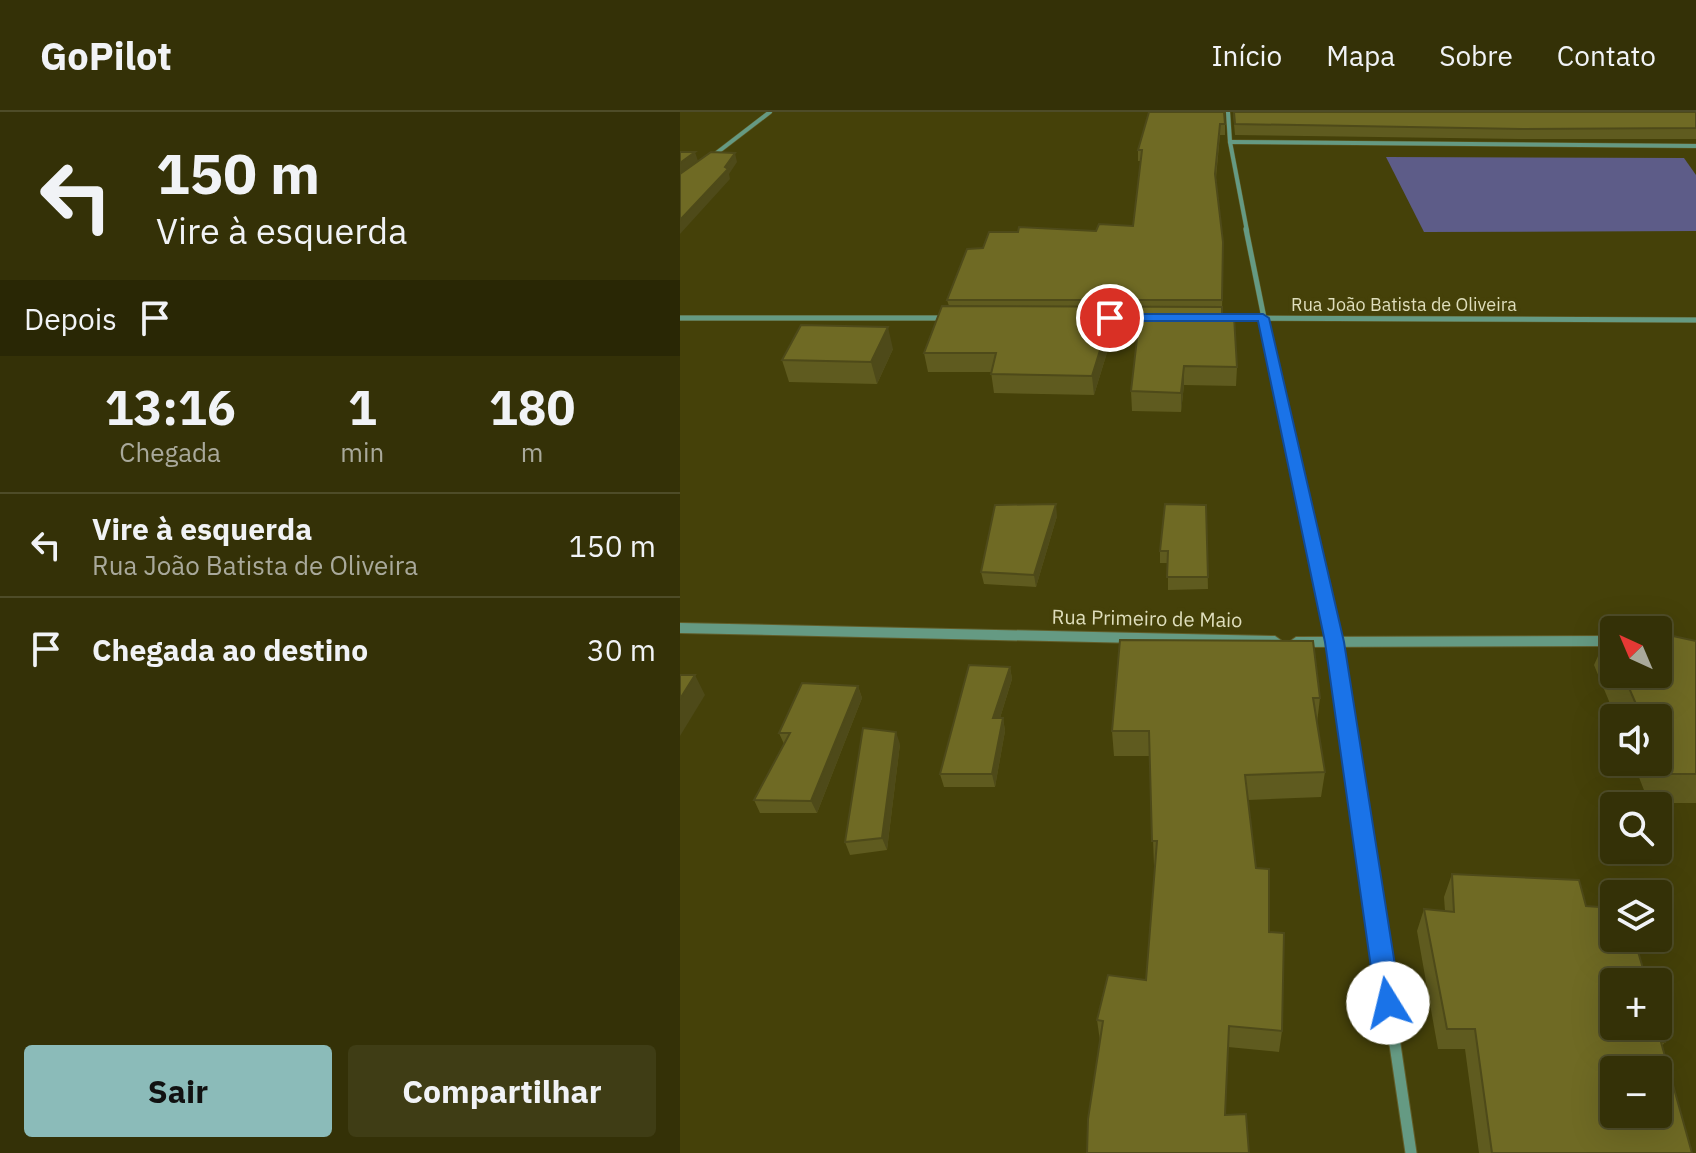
<!DOCTYPE html>
<html lang="pt">
<head>
<meta charset="utf-8">
<style>
	body { margin:0; font-family:"IBM Plex Sans",sans-serif; background:#3f3d15; color:#f1f3f6; height:100vh; display:flex; flex-direction:column; font-size:30px; white-space:nowrap }
	* { box-sizing:border-box; margin:0 }
	p { font-size:26px; color:#a9a99b }
	.icon { flex:none; width:44px; height:44px; fill:none; stroke:currentColor; stroke-width:2; stroke-linecap:round; stroke-linejoin:round }
	.map { position:relative; flex:1; overflow:hidden }
	.panel { display:flex; flex-direction:column; background:#343107; width:680px }
	.panel>* { flex:none }
	.hud { background:#343107; color:#f1f3f6; overflow:hidden }
	.needle { width:52px; rotate:316deg }
	.controls { position:absolute; left:920px; top:504px; display:grid; gap:16px }
	.controls a { display:grid; place-items:center; width:72px; height:72px; border-radius:8px; background:#343107; box-shadow:0 8px 32px #0002,0 0 0 2px #4e4c28; font-size:40px }
	.pin { position:absolute; display:grid; place-items:center; width:68px; height:68px; color:#fff; margin:-34px; border:4px solid #fff; border-radius:50%; box-shadow:0 2px 8px #0007 }
	.me { position:absolute; width:88px; margin:-44px; rotate:351deg; stroke-linejoin:round; filter:drop-shadow(0 0 6px #0008) }
	.turn { display:flex; align-items:center; gap:28px; height:168px; padding:0 24px; font-size:36px }
	.turn .icon { width:104px; height:104px; stroke-width:2.5 }
	.turn b { display:block; font-size:56px; line-height:68px }
	.then { display:flex; align-items:center; height:76px; padding:0 24px; background:#0003; gap:16px; font-size:30px }
	.eta { display:flex; justify-content:space-evenly; align-items:center; height:136px; text-align:center }
	.eta b { font-size:48px; font-weight:700; line-height:56px }
	.primary-button { display:flex; gap:16px; margin-top:auto; padding:16px 24px }
	.primary-button a { flex:1; height:92px; border-radius:8px; background:#8bbbb9; color:#111; font-size:32px; font-weight:700; line-height:92px; text-align:center }
	.primary-button a+a { background:#3f3d15; color:#f1f3f6 }
	ul { padding:0; list-style:none }
	li { display:flex; align-items:center; gap:24px; height:104px; padding:0 24px; border-top:2px solid #4e4c28 }
	li div { flex:1 }
	li b { display:block; font-size:30px }
	li em { font-style:normal }
	header { display:flex; align-items:center; gap:48px; box-sizing:border-box; height:112px; padding:0 40px; background:#343107; border-bottom:2px solid #4e4c28 }
	header strong { font-size:38px }
	nav { display:flex; gap:44px; margin-inline-start:auto; font-size:28px }
	main { display:flex; flex:1; min-height:0 }
	.map>svg:first-child { display:block }
	.green { fill:#5d5c88 }
	.lines { fill:none; stroke-linecap:round; stroke-linejoin:round }
	.minor-far4-casing { stroke:#615d29; stroke-width:5 }
	.minor-far3-casing { stroke:#615d29; stroke-width:6 }
	.minor-far2-casing { stroke:#615d29; stroke-width:9 }
	.minor-far1-casing { stroke:#615d29; stroke-width:11 }
	.minor-casing { stroke:#615d29; stroke-width:13 }
	.tertiary-casing { stroke:#615d29; stroke-width:2 }
	.minor-far4 { stroke:#659a83; stroke-width:4 }
	.minor-far3 { stroke:#659a83; stroke-width:5 }
	.minor-far2 { stroke:#659a83; stroke-width:7 }
	.minor-far1 { stroke:#659a83; stroke-width:9 }
	.minor { stroke:#659a83; stroke-width:11 }
	.tertiary { fill:#659a83; fill-rule:evenodd }
	.wall { fill:#5f5b1f }
	.shaded-wall { fill:#4e4a19 }
	.building { fill:#6f6a24; stroke:#4e4a19; stroke-width:2; fill-rule:evenodd }
	.route { fill:#1a73e8; stroke:#114b97; stroke-width:2 }
	.labels { text-anchor:middle; dominant-baseline:central; stroke-width:8; stroke-linejoin:round; paint-order:stroke }
	.far-street-label { font-size:18px; fill:#dfdebc; stroke:#454109 }
	.street-label { font-size:20px; fill:#dfdebc; stroke:#454109 }
</style>
</head>
<body>
<header>
<strong>GoPilot</strong>
<nav><a>Início</a><a>Mapa</a><a>Sobre</a><a>Contato</a></nav>
</header>
<main>
<section class="panel">
<div class="hud">
<div class="turn"><svg class="icon" aria-label="left" viewBox="0 0 24 24"><path d="M17 20v-9H6M10 6l-5 5 5 5"/></svg><div><b>150 m</b>Vire à esquerda</div></div>
<div class="then">Depois<svg class="icon" aria-label="arrive" viewBox="0 0 24 24"><path d="M6 21V4h12l-3 4 3 4H6"/></svg></div>
</div>
<div class="eta">
<div><b>13:16</b><p>Chegada</p></div>
<div><b>1</b><p>min</p></div>
<div><b>180</b><p>m</p></div>
</div>
<ul>
<li><svg class="icon" aria-label="left" viewBox="0 0 24 24"><path d="M17 20v-9H6M10 6l-5 5 5 5"/></svg><div><b>Vire à esquerda</b><p>Rua João Batista de Oliveira</p></div><em>150 m</em></li>
<li><svg class="icon" aria-label="arrive" viewBox="0 0 24 24"><path d="M6 21V4h12l-3 4 3 4H6"/></svg><div><b>Chegada ao destino</b></div><em>30 m</em></li>
</ul>
<div class="primary-button"><a>Sair</a><a>Compartilhar</a></div>
</section>
<div class="map">
<svg width="1016" height="1041" viewBox="0 0 1016 1041">
	<rect width="100%" height="100%" fill="#454109"/>
	<!-- green -->
	<path class="green" d="M706,45L1004,46L1016,63V119L744,120Z"/>
	<g class="lines">
		<!-- minor-far4 casing -->
		<g class="minor-far4-casing">
			<g id="minor-far4">
				<path d="M548,0L550,30L567,119"/>
				<path d="M550,30L1016,34"/>
				<path d="M30,46L90,0"/>
			</g>
		</g>
		<!-- minor-far3 casing -->
		<g class="minor-far3-casing">
			<g id="minor-far3">
				<path d="M566,117L597,270"/>
				<path d="M0,206H267"/>
				<path d="M545,206L1016,208"/>
			</g>
		</g>
		<!-- minor-far2 casing -->
		<g class="minor-far2-casing">
			<path id="minor-far2" d="M597,268L641,466"/>
		</g>
		<!-- minor-far1 casing -->
		<g class="minor-far1-casing">
			<path id="minor-far1" d="M640,464L655,530L683,718"/>
		</g>
		<!-- minor casing -->
		<g class="minor-casing">
			<path id="minor" d="M683,716L731,1041"/>
		</g>
		<!-- tertiary casing -->
		<g class="tertiary-casing">
			<g id="tertiary">
				<path d="M0,511L595,524L602,529L595,534L0,521Z"/>
				<path d="M934,524V534L616,535L609,530L616,525Z"/>
			</g>
		</g>
		<!-- minor-far4 -->
		<use href="#minor-far4" class="minor-far4"/>
		<!-- minor-far3 -->
		<use href="#minor-far3" class="minor-far3"/>
		<!-- minor-far2 -->
		<use href="#minor-far2" class="minor-far2"/>
		<!-- minor-far1 -->
		<use href="#minor-far1" class="minor-far1"/>
		<!-- minor -->
		<use href="#minor" class="minor"/>
		<!-- tertiary -->
		<use href="#tertiary" class="tertiary"/>
	</g>
	<!-- wall -->
	<g class="wall">
		<path d="M469,0L545,12V23H540L536,66L543,130L542,204L557,255L556,274L504,273L501,300L452,299L451,279L457,226L433,221L414,283L314,281L311,260H248L244,241L269,194L267,188L303,136L453,114L461,49H458V38Z"/>
		<path d="M553,0H1016V27H840L555,23Z"/>
		<path d="M213,237L197,272L109,270L102,248Z"/>
		<path d="M526,393L528,477L488,478V451H480V439Z"/>
		<path d="M377,404L356,475L304,472L301,460Z"/>
		<path d="M927,524H934V562H978L1011,529H1016V691H969L953,650H978V606H936L914,553Z"/>
		<path d="M440,528L640,586L637,611L645,660L641,685L568,688L576,756L589,820L602,919L599,940L548,935L545,1003L569,1041L420,929L417,908L466,868L475,753L474,754L470,644H434L432,619Z"/>
		<path d="M330,555L332,567L320,606H323L325,619L315,675H264L260,662Z"/>
		<path d="M178,574L182,586L137,701H80L74,688L104,632L99,621Z"/>
		<path d="M220,632L207,738L170,743L165,730Z"/>
		<path d="M772,762L906,794L985,930L982,934L1012,1041H799L785,937H758L737,819L744,797L765,799L764,785Z"/>
	</g>
	<!-- shaded-wall -->
	<g class="shaded-wall">
		<path d="M15,40L18,49L0,63V51Z"/>
		<path d="M55,41L57,50L49,62L50,67L0,122V108Z"/>
		<path d="M431,203L433,221L414,283L412,264Z"/>
		<path d="M208,215L213,237L197,272L191,250Z"/>
		<path d="M504,254V273L501,300V281Z"/>
		<path d="M376,392L377,404L356,475L354,463Z"/>
		<path d="M330,555L332,567L316,619L313,606Z"/>
		<path d="M15,563L25,583L0,624V587Z"/>
		<path d="M178,574L182,586L137,701L131,689Z"/>
		<path d="M323,606L325,619L315,675L312,662Z"/>
		<path d="M216,620L220,632L207,738L202,726Z"/>
	</g>
	<!-- building -->
	<g class="building">
		<path d="M469,0H544L545,12H540L535,62L543,130L542,188H267L287,137L303,136L309,120H338L339,115L416,119L419,112L453,114L462,38H458Z"/>
		<path d="M554,0H1016V16L842,17L555,12Z"/>
		<path d="M0,40H15L0,51Z"/>
		<path d="M31,40L55,41L45,55L48,57L0,108V62Z"/>
		<path d="M262,194L542,195V204H554L557,255L504,254L501,281L451,279L459,209L431,203L412,264L311,262L316,241H244Z"/>
		<path d="M121,213L208,215L191,250L102,248Z"/>
		<path d="M376,392L354,463L301,460L315,393Z"/>
		<path d="M485,392L526,393L528,465H487L488,439H480Z"/>
		<path d="M927,524H934V541Z"/>
		<path d="M978,524H993L1016,529V662H985L978,645V606H962L943,562H978Z"/>
		<path d="M440,528L633,529L640,586H633L645,660L565,663L576,756L589,757V820L604,821L602,919L549,914L545,1003L566,1002L569,1041H407L408,1007L423,909L417,908L428,863L466,868L477,729H472L469,619H432Z"/>
		<path d="M289,553L330,555L313,606H323L312,662H260Z"/>
		<path d="M0,563H15L0,587Z"/>
		<path d="M122,571L178,574L131,689L74,688L110,621H99Z"/>
		<path d="M183,616L216,620L202,726L165,730Z"/>
		<path d="M772,762L899,768L906,794L934,796V826H954L967,870H934V914H978V906L985,930H981L1012,1041H812L795,917H767L744,797L774,800ZM934,958H978V1002H934Z"/>
	</g>
	<!-- route -->
	<path class="route" d="M583,202L589,206L664,530L721,891L717,900L708,903L699,900L696,891L645,530L578,209H430L424,206L430,202Z"/>
	<g class="labels">
		<!-- far-street labels -->
		<g class="far-street-label">
			<text x="724" y="192">Rua João Batista de Oliveira</text>
		</g>
		<!-- street labels -->
		<g class="street-label">
			<text transform="translate(467 506) rotate(1)">Rua Primeiro de Maio</text>
		</g>
	</g>
</svg>
<div class="controls">
<a><svg class="needle" viewBox="-14 -14 28 28"><path d="M0-13l5 13h-10z" fill="#e53935"/><path d="M0 13l5-13h-10z" fill="#a9a99b"/></svg></a>
<a><svg class="icon" aria-label="sound" viewBox="0 0 24 24"><path d="M4 9h4l5-4v14l-5-4H4zM17 9q2 3 0 6"/></svg></a>
<a><svg class="icon" aria-label="search" viewBox="0 0 24 24"><circle cx="10" cy="10" r="6"/><path d="M15 15l6 6"/></svg></a>
<a><svg class="icon" aria-label="layers" viewBox="0 0 24 24"><path d="M12 4l9 5-9 5-9-5zM3 14l9 5 9-5"/></svg></a>
<a>+</a>
<a>−</a>
</div>
<div class="pin" style="left:430px;top:206px;background:#d93025"><svg class="icon" aria-label="arrive" viewBox="0 0 24 24"><path d="M6 21V4h12l-3 4 3 4H6"/></svg></div>
<svg class="me" style="left:708px;top:891px" viewBox="-20 -20 40 40"><circle r="19" fill="#fff"/><path d="M0-13L10 11 0 6-10 11z" fill="#1a73e8"/></svg>
</div>
</main>
</body>
</html>
